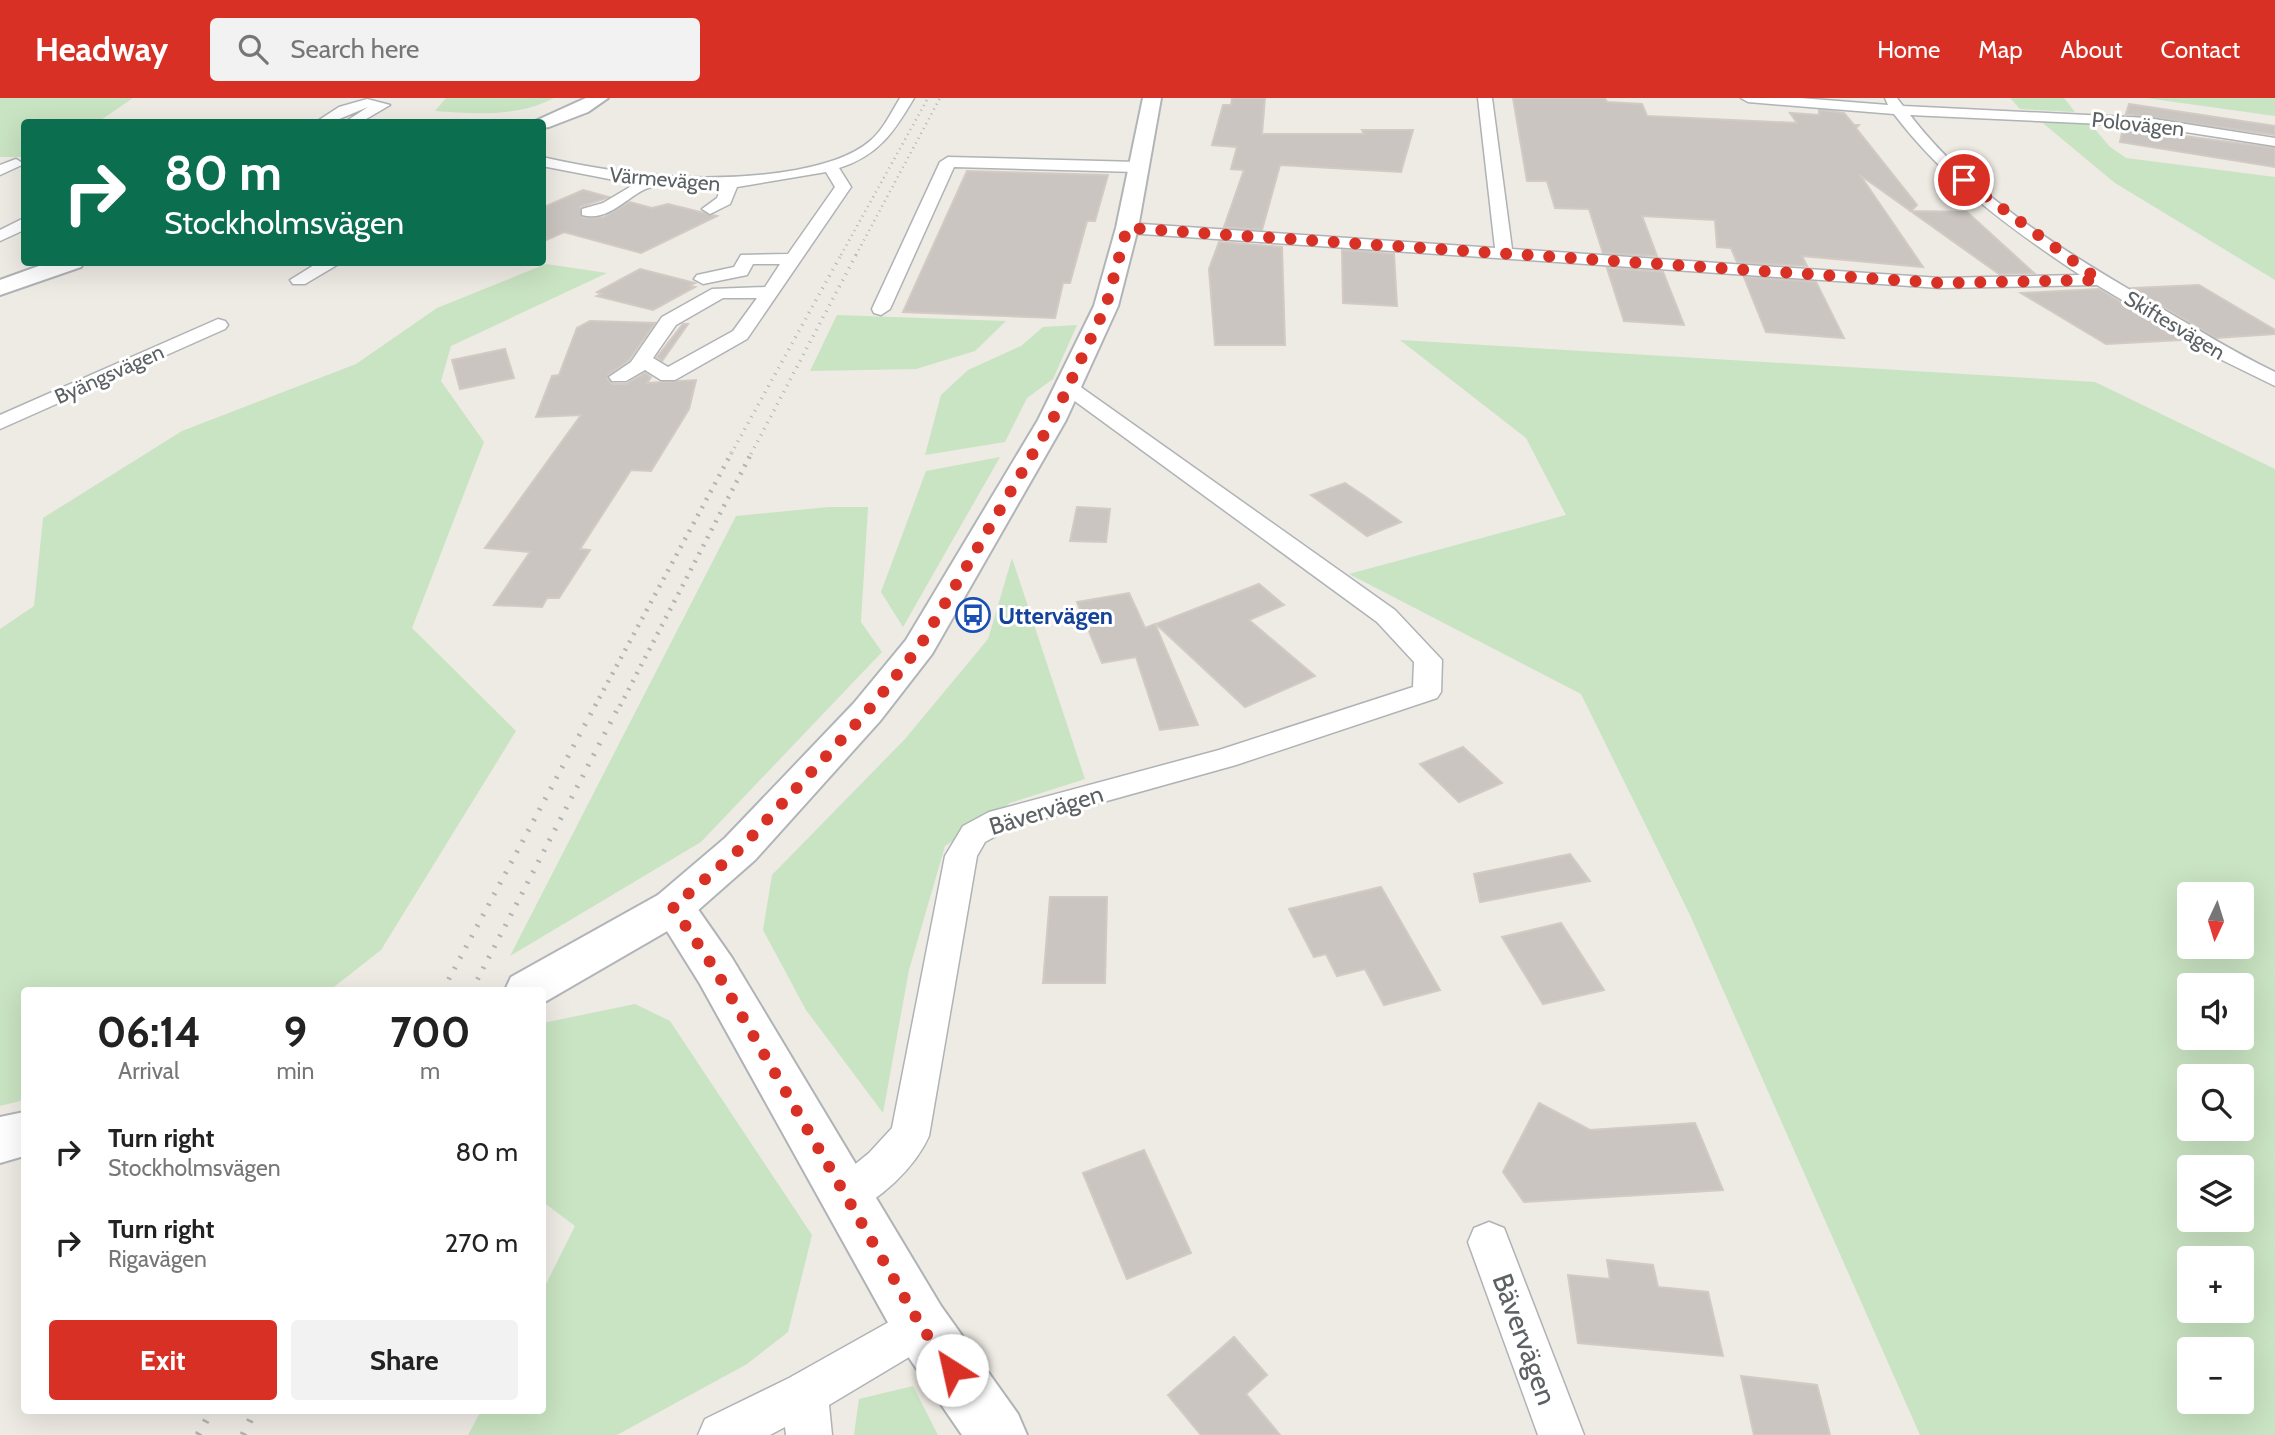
<!DOCTYPE html>
<html lang="en">
<head>
<meta charset="utf-8">
<style>
	body { margin:0; font-family:Cabin,sans-serif; background:#f2f2f2; color:#222; height:100vh; display:flex; flex-direction:column; font-size:26px; white-space:nowrap }
	* { box-sizing:border-box; margin:0 }
	p { font-size:23px; color:#767676 }
	.icon { flex:none; width:38px; height:38px; fill:none; stroke:currentColor; stroke-width:2; stroke-linecap:round; stroke-linejoin:round }
	.map { position:relative; flex:1; overflow:hidden }
	.details { position:absolute; left:21px; top:889px; width:525px; height:427px; display:flex; flex-direction:column; background:#fff; border-radius:7px; box-shadow:0 7px 28px #0002 }
	.details>* { flex:none }
	.banner { position:absolute; left:21px; top:21px; width:525px; height:147px; border-radius:7px; box-shadow:0 7px 28px #0002; background:#0b6e4f; color:#fff; overflow:hidden }
	.needle { width:46px; rotate:184deg }
	.tools { position:absolute; left:2177px; top:784px; display:grid; gap:14px }
	.tools a { display:grid; place-items:center; width:77px; height:77px; border-radius:7px; background:#fff; box-shadow:0 7px 28px #0002; font-size:35px }
	.pin { position:absolute; display:grid; place-items:center; width:60px; height:60px; color:#fff; margin:-30px; border:4px solid #fff; border-radius:50%; box-shadow:0 2px 7px #0007 }
	.me { position:absolute; width:77px; margin:-38px; rotate:325deg; stroke-linejoin:round; filter:drop-shadow(0 0 5px #0008) }
	.turn { display:flex; align-items:center; gap:24px; height:147px; padding:0 28px; font-size:32px }
	.turn .icon { width:91px; height:91px; stroke-width:2.5 }
	.turn b { display:block; font-size:49px; line-height:60px }
	.eta { display:flex; justify-content:space-evenly; align-items:center; height:119px; text-align:center }
	.eta b { font-size:42px; font-weight:700; line-height:49px }
	.action { display:flex; gap:14px; margin-top:auto; padding:14px 28px }
	.action a { flex:1; height:80px; border-radius:7px; background:#d93025; color:#fff; font-size:28px; font-weight:700; line-height:80px; text-align:center }
	.action a+a { background:#f2f2f2; color:#222 }
	ul { padding:0; list-style:none }
	li { display:flex; align-items:center; gap:21px; height:91px; padding:0 28px }
	li div { flex:1 }
	li b { display:block; font-size:26px }
	li em { font-style:normal }
	header { display:flex; align-items:center; gap:42px; box-sizing:border-box; height:98px; padding:0 35px; background:#d93025; color:#fff }
	header strong { font-size:33px }
	nav { display:flex; gap:38px; margin-inline-start:auto; font-size:24px }
	.search { width:490px; height:63px; background:#f2f2f2; display:flex; align-items:center; gap:18px; box-sizing:border-box; padding:0 24px; border-radius:7px; color:#767676; font-size:26px }
	.map>svg:first-child { display:block }
	.green { fill:#c9e4c2; fill-rule:evenodd }
	.building { fill:#cac5c1; stroke:#d2cac3; stroke-width:2 }
	.lines { fill:none; stroke-linecap:round; stroke-linejoin:round }
	.minor-casing { stroke:#afb3b6; stroke-width:3 }
	.tertiary-casing { stroke:#afb3b6; stroke-width:4 }
	.secondary-casing { stroke:#b1b5b8; stroke-width:4 }
	.minor { fill:#fff; fill-rule:evenodd }
	.tertiary { fill:#fff; fill-rule:evenodd }
	.secondary { fill:#fff; fill-rule:evenodd }
	.rail-far4 { stroke:#b2b3b4; stroke-width:2.5; stroke-dasharray:1 4.5; stroke-linecap:butt }
	.rail-far3 { stroke:#b2b3b4; stroke-width:3.5; stroke-dasharray:1 6; stroke-linecap:butt }
	.rail-far2 { stroke:#b2b3b4; stroke-width:4.5; stroke-dasharray:2 7; stroke-linecap:butt }
	.rail-far1 { stroke:#b2b3b4; stroke-width:5; stroke-dasharray:2 10; stroke-linecap:butt }
	.rail { stroke:#b2b3b4; stroke-width:7; stroke-dasharray:2.5 12; stroke-linecap:butt }
	.route { stroke:#d93025; stroke-width:12; stroke-dasharray:0 21.6 }
	.labels { text-anchor:middle; dominant-baseline:central; stroke-width:6; stroke-linejoin:round; paint-order:stroke }
	.far-street-label { font-size:21px; fill:#5c6164; stroke:#fff }
	.transit-label { font-size:24px; font-weight:bold; fill:#164399; stroke:#fff; text-anchor:start }
	.street-label { font-size:24px; fill:#5c6164; stroke:#fff }
	.near-street-label { font-size:28px; fill:#5c6164; stroke:#fff }
</style>
</head>
<body>
<header>
<strong>Headway</strong>
<div class="search"><svg class="icon" aria-label="search" viewBox="0 0 24 24"><circle cx="10" cy="10" r="6"/><path d="M15 15l6 6"/></svg>Search here</div>
<nav><a>Home</a><a>Map</a><a>About</a><a>Contact</a></nav>
</header>
<div class="map">
<svg width="2275" height="1337" viewBox="0 0 2275 1337">
	<rect width="100%" height="100%" fill="#eeeae4"/>
	<!-- green -->
	<g class="green">
		<path d="M0,0H133L98,24H24V59H0Z"/>
		<path d="M446,0H554C518,19 475,16 435,13Z"/>
		<path d="M2010,0H2064L2075,14L2020,11Z"/>
		<path d="M2146,0H2275V18Z"/>
		<path d="M2038,21L2089,24L2109,48L2126,60L2275,79V182L2115,85Z"/>
		<path d="M546,166L607,175L451,248L441,283L484,344L412,530L516,633L381,852L330,892H24V1002L0,1008V531L34,508L43,420L182,333L356,266L437,210Z"/>
		<path d="M837,217L1006,223L975,253L916,271L810,273Z"/>
		<path d="M1077,227L1053,281L1027,300L1005,344L925,357L941,297L968,272L1021,248L1043,229Z"/>
		<path d="M1400,242L2095,284L2275,371V1337H1920L1690,817L1581,596L1349,476L1566,417L1526,340ZM2189,796H2242V849H2189ZM2189,887H2242V940H2189ZM2189,978H2242V1031H2189ZM2189,1069H2242V1122H2189ZM2242,1160V1213H2189V1160ZM2242,1251V1304H2189V1251Z"/>
		<path d="M1000,359L903,529L881,494L926,373Z"/>
		<path d="M829,409H868L861,524L882,554L701,744L510,858L736,418Z"/>
		<path d="M1012,460L1085,681L1010,705L945,748L909,872L883,1015L806,912L763,832L772,777L905,641L988,541Z"/>
		<path d="M635,906L670,923L812,1137L788,1234L747,1266L617,1337H468L481,1313L542,1312L543,1192L575,1128L543,1104V925Z"/>
		<path d="M913,1288L938,1337H854L859,1301Z"/>
	</g>
	<!-- building -->
	<g class="building">
		<path d="M1232,0H1265L1262,36H1364L1362,32H1413L1401,74L1280,67L1262,132L1224,129L1244,72L1231,71L1237,49L1212,47L1223,7H1231Z"/>
		<path d="M1513,0H1605L1607,4L1642,6L1647,18L1797,25L1790,15L1819,17V12L1844,15L1854,27H1859L1856,30L1917,107L1911,113L1967,114L2034,175L1999,176L1860,77L1923,169L1802,158L1807,168L1737,164L1731,150L1717,149L1715,122L1642,118L1657,158L1603,155L1589,111L1555,110L1547,83H1527Z"/>
		<path d="M2129,6L2275,28V37L2126,16Z"/>
		<path d="M2123,30L2275,50V69L2120,44Z"/>
		<path d="M967,73L1108,77L1095,123H1087L1070,185H1063L1055,220L903,214Z"/>
		<path d="M583,92L609,99L580,109L582,120L604,119L630,104L652,110L668,106L717,118L641,155L564,134L542,144V110Z"/>
		<path d="M1219,144L1282,149L1285,247H1215L1209,171Z"/>
		<path d="M1342,152L1394,156L1397,208L1343,205Z"/>
		<path d="M1607,170L1663,174L1684,227L1624,223Z"/>
		<path d="M640,171L695,185L689,188L695,189L653,212L597,198L602,196L597,194Z"/>
		<path d="M1744,179L1816,184L1844,240L1766,234Z"/>
		<path d="M2199,187L2275,232V236L2216,240L2132,190Z"/>
		<path d="M2099,191L2183,242L2106,246L2021,195Z"/>
		<path d="M590,223L655,225L629,262L608,277L607,281L612,286H626L645,275L651,279L647,285L696,282L689,311L651,373L631,372L580,451L590,452L559,500H547L542,509L494,507L530,454L485,450L581,317L536,319L552,278L559,277L577,230Z"/>
		<path d="M683,226H688L662,263L657,259Z"/>
		<path d="M505,251L514,280L460,291L452,262Z"/>
		<path d="M1345,385L1363,397L1401,424L1367,438L1311,397Z"/>
		<path d="M1077,409L1110,411L1106,444L1070,443Z"/>
		<path d="M1259,486L1284,507L1249,522L1315,578L1245,609L1156,526Z"/>
		<path d="M1129,495L1145,530L1155,526L1198,627L1160,632L1136,559L1102,565L1077,504Z"/>
		<path d="M1463,649L1502,685L1459,704L1420,666Z"/>
		<path d="M1570,756L1590,783L1480,804L1474,776Z"/>
		<path d="M1381,789L1440,892L1384,907L1365,871L1337,878L1326,856L1314,859L1289,811Z"/>
		<path d="M1050,799H1107L1105,885H1043Z"/>
		<path d="M1561,825L1604,892L1543,906L1502,839Z"/>
		<path d="M1539,1005L1590,1032L1695,1025L1723,1092L1524,1104L1503,1074Z"/>
		<path d="M1144,1052L1191,1155L1127,1181L1083,1075Z"/>
		<path d="M1607,1162L1653,1167L1658,1189L1708,1194L1723,1258L1578,1245L1568,1177L1610,1181Z"/>
		<path d="M1234,1239L1267,1277L1246,1296L1280,1337H1201L1168,1297Z"/>
		<path d="M1741,1278L1817,1287L1830,1337H1754Z"/>
	</g>
	<g class="lines">
		<!-- minor casing -->
		<g class="minor-casing">
			<g id="minor">
				<path d="M900,0H914C894,34 878,58 839,70L851,89L747,241L675,282H661L645,272L626,283H612L609,279L631,264L662,219L712,191L765,189L780,166H753L747,177L703,186L694,181L697,177L734,169L741,157L788,156L835,89L826,74L737,89L730,106L710,116L702,111L717,100L721,90C700,90 676,85 656,88C631,91 613,125 582,117V111L603,105L635,86L542,68V59C627,78 710,87 796,72C821,67 850,60 870,43C883,32 891,15 900,0ZM723,200H757L733,233L668,269L653,260L676,227Z"/>
				<path d="M1478,0H1492L1512,151L1940,180L2080,177C2011,131 1945,83 1894,16L1748,4L1741,0H1800L1888,7L1885,0H1897L1903,8L2147,20L2275,40V48L2147,28L1910,17C1973,99 2065,154 2154,206C2194,229 2233,254 2275,274V288L2224,263L2097,187L1940,190L1127,135L1119,130L1127,125L1495,150Z"/>
				<path d="M367,1L390,7L361,24L348,22L368,9L332,24H316L339,9Z"/>
				<path d="M948,59L1137,64L1145,69L1137,74L954,69L890,211L881,217L874,215L872,211L940,64Z"/>
				<path d="M16,61L24,66L0,77V67Z"/>
				<path d="M24,120V132L0,143V132Z"/>
				<path d="M319,164H342L305,186H293L290,182Z"/>
				<path d="M218,221L225,223L228,227L225,231L0,331V317Z"/>
				<path d="M1068,283L1075,285L1395,512L1442,562L1441,594L1437,600L1236,667L1010,730L985,744L977,758L929,1038C915,1070 878,1104 846,1117L832,1111L826,1098L832,1085L869,1055L892,1030L945,758L963,728L989,714L1219,652L1413,589L1414,564L1377,524L1061,293L1058,289L1061,285Z"/>
				<path d="M1489,1124L1504,1130L1584,1337H1538L1468,1144L1474,1130Z"/>
				<path d="M921,1206L936,1213L943,1228L936,1243L829,1307L832,1337H786L785,1329L770,1337H698L705,1321L789,1280Z"/>
			</g>
		</g>
		<!-- tertiary casing -->
		<g class="tertiary-casing">
			<g id="tertiary">
				<path d="M586,0H608L588,14L549,29L542,30V24H533Z"/>
				<path d="M50,164H84L81,169L0,197V182Z"/>
				<path d="M673,792L688,797L732,860L941,1208L1018,1316L1027,1337H962L901,1248L700,886L652,809L658,797Z"/>
			</g>
		</g>
		<!-- secondary casing -->
		<g class="secondary-casing">
			<g id="secondary">
				<path d="M1143,0H1161L1138,130L1118,208L1066,322L932,556L880,623L755,762L688,821L543,905L542,892H505L511,879L658,797L725,740L854,605L906,542L1038,322L1094,208L1116,130Z"/>
				<path d="M24,1014V1058L0,1065V1019Z"/>
			</g>
		</g>
		<!-- minor -->
		<use href="#minor" class="minor"/>
		<!-- tertiary -->
		<use href="#tertiary" class="tertiary"/>
		<!-- secondary -->
		<use href="#secondary" class="secondary"/>
		<!-- rail-far4 -->
		<g class="rail-far4">
			<path d="M841,157L928,0"/>
			<path d="M856,157L940,0"/>
		</g>
		<!-- rail-far3 -->
		<g class="rail-far3">
			<path d="M731,356L842,155"/>
			<path d="M751,356L857,155"/>
		</g>
		<!-- rail-far2 -->
		<g class="rail-far2">
			<path d="M595,608L732,354"/>
			<path d="M620,608L752,354"/>
		</g>
		<!-- rail-far1 -->
		<g class="rail-far1">
			<path d="M443,892L596,606"/>
			<path d="M472,892L620,606"/>
		</g>
		<!-- rail -->
		<g class="rail">
			<path d="M198,1337L212,1312"/>
			<path d="M243,1337L255,1312"/>
		</g>
	</g>
	<g class="lines">
		<!-- route -->
		<path class="route" d="M952,1272L921,1228L716,873L673,809L740,751L867,614L920,548L1052,323L1106,208L1127,130L1940,185L2099,182L1964,82"/>
	</g>
	<!-- icons -->
	<defs>
		<g id="bus-ring" transform="scale(1.75)"><circle r="9.5" fill="#fff" stroke="#1a4fb4" stroke-width="1.5"/><path d="M-5-6H5V4H4V6H2V4H-2V6H-4V4H-5ZM-3.5-4V0h7V-4ZM-3.5 1.2v1.5H-2V1.2ZM2 1.2v1.5H3.5V1.2Z" fill="#1a4fb4"/></g>
	</defs>
	<g fill-rule="evenodd">
		<use href="#bus-ring" x="973" y="517"/>
	</g>
	<g class="labels">
		<!-- far-street labels -->
		<g class="far-street-label">
			<text transform="translate(2138 26) rotate(6)">Polovägen</text>
			<text transform="translate(665 81) rotate(5)">Värmevägen</text>
			<text transform="translate(2175 227) rotate(31)">Skiftesvägen</text>
			<text transform="translate(109 276) rotate(-24)">Byängsvägen</text>
		</g>
		<!-- transit labels -->
		<g class="transit-label">
			<text x="998" y="517">Uttervägen</text>
		</g>
		<!-- street labels -->
		<g class="street-label">
			<text transform="translate(1046 712) rotate(-17)">Bävervägen</text>
		</g>
		<!-- near-street labels -->
		<g class="near-street-label">
			<text transform="translate(1525 1241) rotate(70)">Bävervägen</text>
		</g>
	</g>
</svg>
<div class="tools">
<a><svg class="needle" viewBox="-14 -14 28 28"><path d="M0-13l5 13h-10z" fill="#e53935"/><path d="M0 13l5-13h-10z" fill="#767676"/></svg></a>
<a><svg class="icon" aria-label="sound" viewBox="0 0 24 24"><path d="M4 9h4l5-4v14l-5-4H4zM17 9q2 3 0 6"/></svg></a>
<a><svg class="icon" aria-label="search" viewBox="0 0 24 24"><circle cx="10" cy="10" r="6"/><path d="M15 15l6 6"/></svg></a>
<a><svg class="icon" aria-label="layers" viewBox="0 0 24 24"><path d="M12 4l9 5-9 5-9-5zM3 14l9 5 9-5"/></svg></a>
<a>+</a>
<a>−</a>
</div>
<div class="pin" style="left:1964px;top:82px;background:#d93025"><svg class="icon" aria-label="arrive" viewBox="0 0 24 24"><path d="M6 21V4h12l-3 4 3 4H6"/></svg></div>
<svg class="me" style="left:952px;top:1272px" viewBox="-20 -20 40 40"><circle r="19" fill="#fff"/><path d="M0-13L10 11 0 6-10 11z" fill="#d93025"/></svg>
<div class="banner">
<div class="turn"><svg class="icon" aria-label="right" viewBox="0 0 24 24"><path d="M7 20v-9h11M14 6l5 5-5 5"/></svg><div><b>80 m</b>Stockholmsvägen</div></div>
</div>
<section class="details">
<div class="eta">
<div><b>06:14</b><p>Arrival</p></div>
<div><b>9</b><p>min</p></div>
<div><b>700</b><p>m</p></div>
</div>
<ul>
<li><svg class="icon" aria-label="right" viewBox="0 0 24 24"><path d="M7 20v-9h11M14 6l5 5-5 5"/></svg><div><b>Turn right</b><p>Stockholmsvägen</p></div><em>80 m</em></li>
<li><svg class="icon" aria-label="right" viewBox="0 0 24 24"><path d="M7 20v-9h11M14 6l5 5-5 5"/></svg><div><b>Turn right</b><p>Rigavägen</p></div><em>270 m</em></li>
</ul>
<div class="action"><a>Exit</a><a>Share</a></div>
</section>
</div>
</body>
</html>
